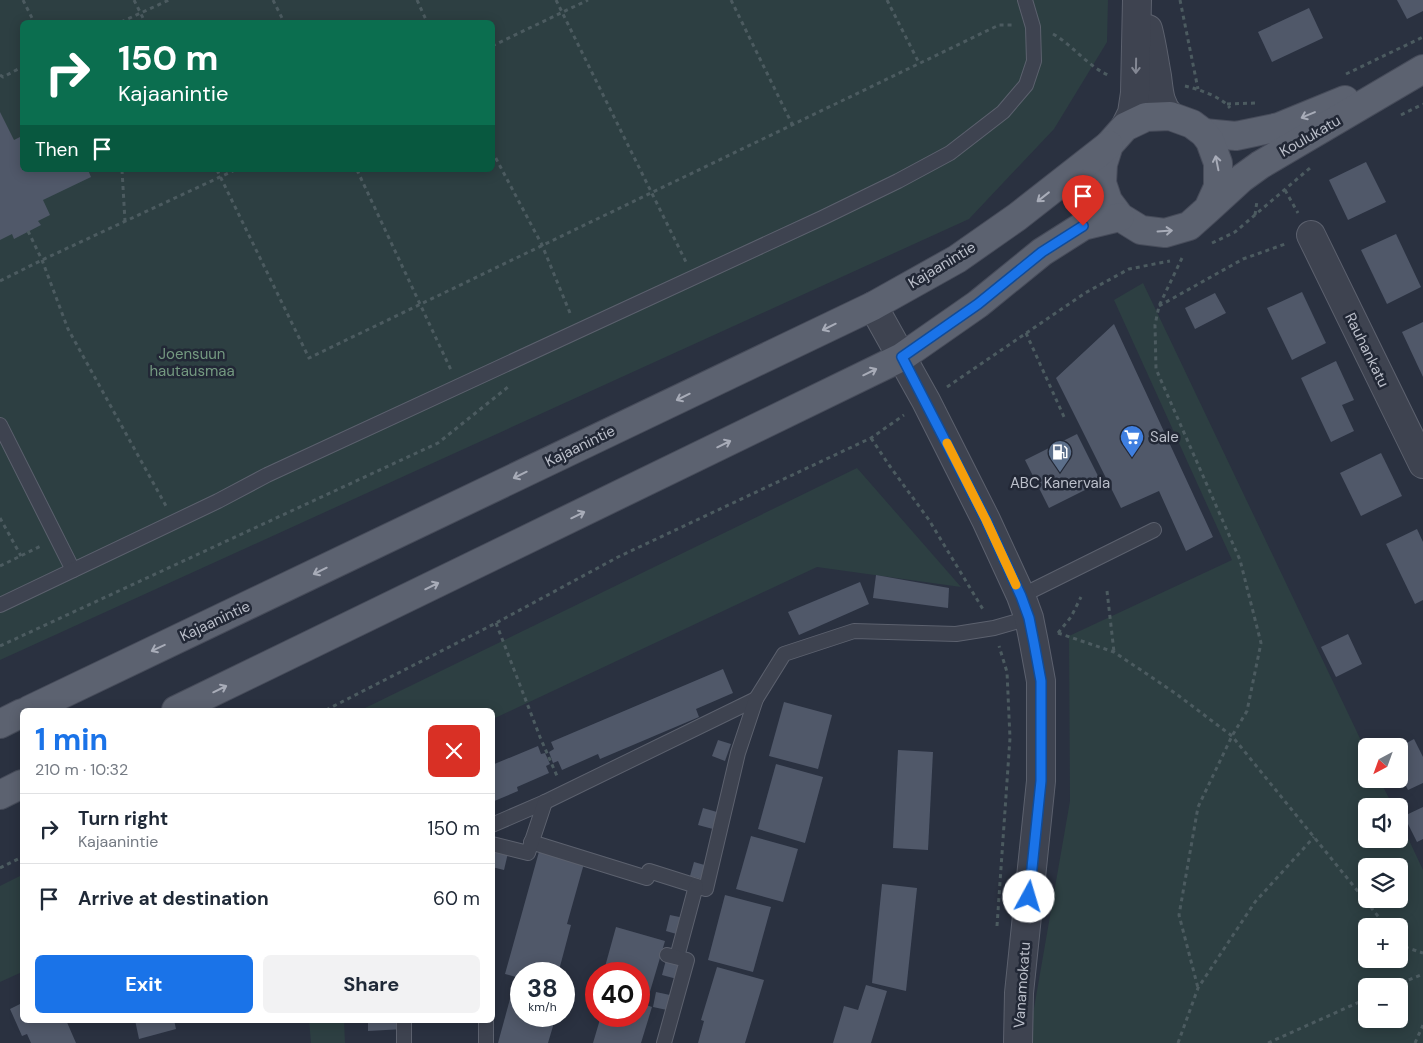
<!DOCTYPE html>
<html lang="en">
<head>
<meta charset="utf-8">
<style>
	body { margin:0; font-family:"DM Sans",sans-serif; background:#f2f2f3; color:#1f2937; height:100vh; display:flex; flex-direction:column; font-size:19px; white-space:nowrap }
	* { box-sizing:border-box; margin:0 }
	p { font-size:16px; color:#747a83 }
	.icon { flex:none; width:28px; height:28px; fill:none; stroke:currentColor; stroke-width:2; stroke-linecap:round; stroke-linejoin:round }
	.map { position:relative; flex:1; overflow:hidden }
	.side { position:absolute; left:20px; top:708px; width:475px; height:315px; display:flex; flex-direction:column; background:#fff; border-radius:8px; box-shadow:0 2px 12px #0003 }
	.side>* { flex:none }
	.hud { position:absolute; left:20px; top:20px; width:475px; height:152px; border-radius:8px; box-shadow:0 2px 12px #0003; background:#0b6e4f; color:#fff; overflow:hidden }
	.needle { width:32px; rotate:221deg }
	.controls { position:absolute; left:1358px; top:738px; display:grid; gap:10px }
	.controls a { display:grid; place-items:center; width:50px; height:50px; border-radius:8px; background:#fff; box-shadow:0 2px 12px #0003; font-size:25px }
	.speed { position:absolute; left:510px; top:962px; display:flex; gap:10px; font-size:25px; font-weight:700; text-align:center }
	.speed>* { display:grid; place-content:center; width:65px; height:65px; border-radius:50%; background:#fff; box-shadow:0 2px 12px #0003; line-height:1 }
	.speed small { font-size:12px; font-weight:400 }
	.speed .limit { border:8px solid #d22; background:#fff; color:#111 }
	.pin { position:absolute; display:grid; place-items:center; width:42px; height:42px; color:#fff; margin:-51px -21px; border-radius:50% 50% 50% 0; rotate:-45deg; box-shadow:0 0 5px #0007 }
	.pin .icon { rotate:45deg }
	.me { position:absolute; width:55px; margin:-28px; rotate:6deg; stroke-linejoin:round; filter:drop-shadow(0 0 4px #0008) }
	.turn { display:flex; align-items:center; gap:18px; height:105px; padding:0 15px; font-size:22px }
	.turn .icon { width:65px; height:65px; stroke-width:2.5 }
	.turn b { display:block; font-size:35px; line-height:42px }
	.then { display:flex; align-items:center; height:48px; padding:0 15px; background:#0003; gap:10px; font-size:19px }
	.round { display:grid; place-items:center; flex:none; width:52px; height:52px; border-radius:8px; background:#f2f2f3 }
	.headline { display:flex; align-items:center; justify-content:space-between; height:85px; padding:0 15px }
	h1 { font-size:30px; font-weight:700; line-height:38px; color:#1a73e8 }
	.button { display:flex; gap:10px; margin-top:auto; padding:10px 15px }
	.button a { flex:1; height:58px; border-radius:8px; background:#1a73e8; color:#fff; font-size:20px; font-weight:700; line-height:58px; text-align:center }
	.button a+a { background:#f2f2f3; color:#1f2937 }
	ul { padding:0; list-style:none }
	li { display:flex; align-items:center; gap:15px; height:70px; padding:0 15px; border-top:1px solid #e0e1e3 }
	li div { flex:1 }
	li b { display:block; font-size:19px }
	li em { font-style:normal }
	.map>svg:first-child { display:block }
	.green { fill:#2d3f42; fill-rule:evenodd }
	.building { fill:#505869 }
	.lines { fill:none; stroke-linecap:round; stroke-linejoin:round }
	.service-casing { stroke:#5c616e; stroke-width:16 }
	.minor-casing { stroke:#5c616e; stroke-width:30 }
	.tertiary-casing { stroke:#5c616e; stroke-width:30 }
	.primary-casing { stroke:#474c5a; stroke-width:30 }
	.path { stroke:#4c5b60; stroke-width:3; stroke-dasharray:4 4; stroke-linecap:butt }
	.service { stroke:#3e4350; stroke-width:14 }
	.minor { stroke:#3e4350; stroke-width:28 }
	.tertiary { stroke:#3e4350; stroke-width:28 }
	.primary { stroke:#5c6270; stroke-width:28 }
	.oneway { stroke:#838793 }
	.oneway2 { stroke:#a8acb8 }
	.route-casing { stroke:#114b97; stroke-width:12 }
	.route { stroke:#1a73e8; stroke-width:9 }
	.slow { stroke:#f59e0b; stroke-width:9 }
	.labels { text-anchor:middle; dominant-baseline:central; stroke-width:5; stroke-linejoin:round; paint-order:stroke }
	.street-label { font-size:15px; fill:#bbbfca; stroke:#222836 }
	.park-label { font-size:15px; fill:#749980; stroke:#222836 }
	.poi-label { font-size:15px; fill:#bbbfca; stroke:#222836; text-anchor:start }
</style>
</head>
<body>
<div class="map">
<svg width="1423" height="1043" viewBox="0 0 1423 1043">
	<rect width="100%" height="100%" fill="#2a3140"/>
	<!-- green -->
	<g class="green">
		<path d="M0,0H1108L1107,42L1054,129L969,219L0,660ZM22,22H492V170H22Z"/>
		<path d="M1143,283L1366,751V779H1379L1393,806H1366V839H1399V819L1423,870V1043H1030L1029,1037L1070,801L1069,636L1232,560L1114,300ZM1366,866H1399V899H1366ZM1366,926H1399V959H1366ZM1366,986H1399V1019H1366Z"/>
		<path d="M857,468L961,587L817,567L493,719L492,710H361Z"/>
		<path d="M22,875V972L0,982V886Z"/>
		<path d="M309,1020H344L345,1043H311Z"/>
	</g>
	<!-- building -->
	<g class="building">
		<path d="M1397,0H1423V11L1407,19Z"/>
		<path d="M1309,8L1323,38L1272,62L1258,32Z"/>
		<path d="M0,112L14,140L22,136V170H88L91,177L43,200L50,215L38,221L41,225L14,239L12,234L0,240Z"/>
		<path d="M1366,162L1386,202L1348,220L1329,180Z"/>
		<path d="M1396,234L1421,287L1387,304L1361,250Z"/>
		<path d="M1302,292L1326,343L1292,360L1267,308Z"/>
		<path d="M1215,293L1226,313L1195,329L1185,308Z"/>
		<path d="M1423,322V377L1402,332Z"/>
		<path d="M1114,324L1213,537L1186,551L1159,491L1121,508L1056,378Z"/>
		<path d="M1336,361L1354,400L1342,405L1354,431L1331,442L1301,378Z"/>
		<path d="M1077,434L1101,482L1049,508L1025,460Z"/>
		<path d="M1381,453L1402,496L1361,516L1340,473Z"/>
		<path d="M1417,529L1423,542V600L1415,604L1386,544Z"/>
		<path d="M876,575L949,588L948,608L873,598Z"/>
		<path d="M860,582L869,604L799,635L788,612Z"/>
		<path d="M1348,634L1362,664L1336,677L1321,647Z"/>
		<path d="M723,669L733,693L696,709L699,717L600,759L598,754L562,770L558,761L553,763L549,752L554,749L551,742Z"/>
		<path d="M784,702L832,715L818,769L769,756Z"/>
		<path d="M1414,739L1423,757V783L1408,790L1399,772V747Z"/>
		<path d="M718,740L731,744L725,761L712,756Z"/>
		<path d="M538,746L541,754L545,753L550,764L546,766L549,773L517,787L518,791L492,802V765Z"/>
		<path d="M898,750L933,752L928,850L893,848Z"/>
		<path d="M776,764L823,777L805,843L758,829Z"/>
		<path d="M1423,807V839L1417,842L1404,816Z"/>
		<path d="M703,808L717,812L713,829L698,825Z"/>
		<path d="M751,836L798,849L783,902L736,889Z"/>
		<path d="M540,848L585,860L567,924L571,925L558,974H521V1016H556L548,1043H498L516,977L505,974Z"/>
		<path d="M492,849L508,853L504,870L492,867Z"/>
		<path d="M694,862L708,866L705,880L690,876Z"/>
		<path d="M882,884L917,888L906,991L872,983Z"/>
		<path d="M725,895L771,907L753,972L708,960Z"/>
		<path d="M670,915L684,918L680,935L666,931Z"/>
		<path d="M616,927L665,941L646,1005L652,1007L641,1043H593L601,1016H639V974H603Z"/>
		<path d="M666,960L681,965L677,979L662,975Z"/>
		<path d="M717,967L764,980L745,1043H698L704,1021L701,1020Z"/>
		<path d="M866,985L887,991L871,1043H833L844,1006L858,1010Z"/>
		<path d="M656,992L670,995L667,1010L653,1007Z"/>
		<path d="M22,1003V1020H37L38,1022L43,1020H66L76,1043H31L27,1034L22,1036L10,1009Z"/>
		<path d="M135,1020H174L176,1029L139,1039Z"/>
		<path d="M368,1020H403L404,1029L368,1031Z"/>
	</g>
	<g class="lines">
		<!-- service casing -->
		<g class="service-casing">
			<g id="service">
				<path d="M0,425L73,570"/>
				<path d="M1021,596L1154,530"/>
				<path d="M0,605L218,501L267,475L822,218L898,181L950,153L1003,112L1026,85L1034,61L1033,27L1025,0"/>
				<path d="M492,825L545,802L756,699"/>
				<path d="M531,842L647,878L649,871L706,889L738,753L756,699L784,654L854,631L956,634L994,628L1029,618"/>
				<path d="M492,844L528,853L545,802"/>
				<path d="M677,957L696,886"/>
				<path d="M404,1043V1020"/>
				<path d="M486,1043V1020"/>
				<path d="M664,1043L687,960L667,955"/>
			</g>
		</g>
		<!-- minor casing -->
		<g class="minor-casing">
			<path id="minor" d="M1311,235L1423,464"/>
		</g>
		<!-- tertiary casing -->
		<g class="tertiary-casing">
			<g id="tertiary">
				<path d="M1148,29C1152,44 1154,60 1157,76C1159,91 1159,104 1170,116"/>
				<path d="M1125,127L1132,113L1135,93L1137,0"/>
				<path d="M873,306L926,401L986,520L1021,596L1029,618L1034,643L1041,681V781L1019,993L1018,1043"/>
			</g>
		</g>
		<!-- primary casing -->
		<g class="primary-casing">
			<g id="primary">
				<path d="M1204,133L1236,136L1279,127L1345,100"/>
				<path d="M1208,209L1218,187V163L1210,141L1204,133L1192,124L1170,116L1146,117L1125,127L1109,145L1103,164L1102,183L1108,201L1120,217L1141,230L1165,233L1189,226L1208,209L1242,178L1260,165L1423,69"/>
				<path d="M29,710L873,306L957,259L1017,217L1109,145"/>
				<path d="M176,710L902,357L978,304L1042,252L1083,226L1120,217"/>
				<path d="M0,724L22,713"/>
				<path d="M0,795L22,784"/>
			</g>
		</g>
		<!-- path -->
		<g class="path">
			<path d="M23,0L34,22"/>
			<path d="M134,0L145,22"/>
			<path d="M273,0L284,22"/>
			<path d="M417,0L427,22"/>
			<path d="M556,0L686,262"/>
			<path d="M731,0L792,124"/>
			<path d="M887,0L919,63"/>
			<path d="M1180,0L1198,89"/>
			<path d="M121,22L169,0"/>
			<path d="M1053,34C1074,46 1087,66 1110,76"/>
			<path d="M492,46L588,0"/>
			<path d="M1346,74L1423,37"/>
			<path d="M0,75L3,77L22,67"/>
			<path d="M1185,86C1198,89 1222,97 1230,108"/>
			<path d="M1227,104L1256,103"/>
			<path d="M1401,115L1423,104"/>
			<path d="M492,151L542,245L570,313"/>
			<path d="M122,170L125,221"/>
			<path d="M217,170L309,358L999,25H1013"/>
			<path d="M357,170L451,370"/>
			<path d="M1285,190L1298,213"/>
			<path d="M1255,215L1257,201"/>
			<path d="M28,231L42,260L68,329L166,506"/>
			<path d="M1212,243L1235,232L1310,168"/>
			<path d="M1182,258L1159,306L1155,325L1156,369L1240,560L1261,643L1247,711L1232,736L1198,807L1179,915L1198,988"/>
			<path d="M0,281L42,260L235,170"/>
			<path d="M1159,306L1243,259L1288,243"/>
			<path d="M1026,333L1065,419"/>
			<path d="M947,387L1085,293L1129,269L1170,261"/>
			<path d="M871,438L889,465L929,520L984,611"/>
			<path d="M0,518L21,556"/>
			<path d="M0,566L41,546"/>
			<path d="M1107,591L1114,652"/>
			<path d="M496,623L540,737L557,776"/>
			<path d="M1058,633L1114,652L1175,693L1232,736L1386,926"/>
			<path d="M1058,633L1071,617L1081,597"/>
			<path d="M0,646L438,443L508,387"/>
			<path d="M326,710L496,623L618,557L871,438L904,415"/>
			<path d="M0,868L22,857"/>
			<path d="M997,926L1010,738L1007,672L999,646"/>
			<path d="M1399,942L1402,946L1423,953"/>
			<path d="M1394,986L1423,974"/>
			<path d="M1178,1043L1198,988L1255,902L1314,837"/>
			<path d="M1268,1043L1366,999"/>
			<path d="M1415,1043L1423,1025"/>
		</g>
		<!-- service -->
		<use href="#service" class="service"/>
		<!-- minor -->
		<use href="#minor" class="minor"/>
		<!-- tertiary -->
		<use href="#tertiary" class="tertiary"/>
		<!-- primary -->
		<use href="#primary" class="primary"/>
	</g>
	<!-- one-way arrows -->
	<defs><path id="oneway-shaft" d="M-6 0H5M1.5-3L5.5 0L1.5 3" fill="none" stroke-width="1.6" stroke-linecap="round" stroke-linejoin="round" transform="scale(1.25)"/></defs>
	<use class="oneway" href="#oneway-shaft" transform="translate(1136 66) rotate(91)"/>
	<g class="oneway2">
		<use href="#oneway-shaft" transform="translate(1308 115) rotate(157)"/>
		<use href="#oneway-shaft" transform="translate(1217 163) rotate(-101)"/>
		<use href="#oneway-shaft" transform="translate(1043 197) rotate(142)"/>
		<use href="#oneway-shaft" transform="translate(1165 231) rotate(-4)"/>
		<use href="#oneway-shaft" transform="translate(829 327) rotate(154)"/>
		<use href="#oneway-shaft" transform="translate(870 372) rotate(-26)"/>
		<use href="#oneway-shaft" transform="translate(683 397) rotate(154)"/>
		<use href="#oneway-shaft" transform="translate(724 444) rotate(-26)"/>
		<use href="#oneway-shaft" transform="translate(520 475) rotate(154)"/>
		<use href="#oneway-shaft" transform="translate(578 515) rotate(-26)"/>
		<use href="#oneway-shaft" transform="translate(320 571) rotate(154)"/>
		<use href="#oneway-shaft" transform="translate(432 586) rotate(-26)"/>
		<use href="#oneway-shaft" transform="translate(158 648) rotate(155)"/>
		<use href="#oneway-shaft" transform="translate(220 689) rotate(-26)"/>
	</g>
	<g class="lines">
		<!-- route casing -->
		<g class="route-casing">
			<path id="route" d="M1029,897L1041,781V681L1034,643L1029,618L1021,596L986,520L902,357L978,304L1042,252L1083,226"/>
		</g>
		<!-- route -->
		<use href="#route" class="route"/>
		<!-- slow -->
		<path class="slow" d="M947,443L986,520L1016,585"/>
	</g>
	<!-- icons -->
	<defs>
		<g id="supermarket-pin" transform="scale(1.25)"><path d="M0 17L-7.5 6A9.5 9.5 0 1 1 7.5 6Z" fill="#3f7fe0" stroke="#222836"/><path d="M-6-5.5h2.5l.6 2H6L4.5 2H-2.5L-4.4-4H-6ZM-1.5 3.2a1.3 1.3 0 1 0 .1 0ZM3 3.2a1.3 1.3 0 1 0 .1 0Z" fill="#fff"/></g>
		<g id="fuel-pin" transform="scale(1.25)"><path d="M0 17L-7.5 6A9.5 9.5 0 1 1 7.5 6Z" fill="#5c6f8a" stroke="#222836"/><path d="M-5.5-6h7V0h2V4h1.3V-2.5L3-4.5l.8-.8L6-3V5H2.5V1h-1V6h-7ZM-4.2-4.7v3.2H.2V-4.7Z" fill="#fff"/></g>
	</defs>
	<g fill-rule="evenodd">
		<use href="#supermarket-pin" x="1132" y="437"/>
		<use href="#fuel-pin" x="1060" y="452"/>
	</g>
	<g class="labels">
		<!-- street labels -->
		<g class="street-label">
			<text transform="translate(1310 136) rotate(-30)">Koulukatu</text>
			<text transform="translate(942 265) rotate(-31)">Kajaanintie</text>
			<text transform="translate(1367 350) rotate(64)">Rauhankatu</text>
			<text transform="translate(580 446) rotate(-26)">Kajaanintie</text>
			<text transform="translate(215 621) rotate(-25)">Kajaanintie</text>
			<text transform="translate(1022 985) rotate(-86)">Vanamokatu</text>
		</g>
		<!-- park labels -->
		<g class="park-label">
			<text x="192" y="354">Joensuun<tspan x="192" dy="17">hautausmaa</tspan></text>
		</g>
		<!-- poi labels -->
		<g class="poi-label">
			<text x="1150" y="437">Sale</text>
			<text x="1060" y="483" text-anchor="middle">ABC Kanervala</text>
		</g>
	</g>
</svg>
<div class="controls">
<a><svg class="needle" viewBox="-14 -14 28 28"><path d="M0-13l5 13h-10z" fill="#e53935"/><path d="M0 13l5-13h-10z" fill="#747a83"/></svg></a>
<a><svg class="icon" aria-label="sound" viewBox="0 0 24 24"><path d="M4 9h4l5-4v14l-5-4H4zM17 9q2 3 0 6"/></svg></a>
<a><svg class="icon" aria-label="layers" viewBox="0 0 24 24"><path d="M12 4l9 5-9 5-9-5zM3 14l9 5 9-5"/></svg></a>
<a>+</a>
<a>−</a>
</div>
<div class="speed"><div>38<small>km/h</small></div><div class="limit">40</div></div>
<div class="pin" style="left:1083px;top:226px;background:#d93025"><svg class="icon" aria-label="arrive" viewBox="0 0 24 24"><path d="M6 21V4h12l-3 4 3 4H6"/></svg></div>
<svg class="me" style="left:1029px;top:897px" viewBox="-20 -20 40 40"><circle r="19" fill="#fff"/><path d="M0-13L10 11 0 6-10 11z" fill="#1a73e8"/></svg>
<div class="hud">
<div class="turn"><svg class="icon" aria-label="right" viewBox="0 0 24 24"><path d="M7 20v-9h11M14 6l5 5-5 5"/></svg><div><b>150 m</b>Kajaanintie</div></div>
<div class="then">Then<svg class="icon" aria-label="arrive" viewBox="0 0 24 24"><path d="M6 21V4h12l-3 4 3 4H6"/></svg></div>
</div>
<section class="side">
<div class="headline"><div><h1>1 min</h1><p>210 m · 10:32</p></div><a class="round" style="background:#d93025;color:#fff"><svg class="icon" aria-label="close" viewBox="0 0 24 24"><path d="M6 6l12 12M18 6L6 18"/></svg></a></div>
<ul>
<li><svg class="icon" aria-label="right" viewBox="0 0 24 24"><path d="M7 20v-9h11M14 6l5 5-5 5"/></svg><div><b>Turn right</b><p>Kajaanintie</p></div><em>150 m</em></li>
<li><svg class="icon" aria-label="arrive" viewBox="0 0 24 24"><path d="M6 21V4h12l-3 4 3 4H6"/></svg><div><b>Arrive at destination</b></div><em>60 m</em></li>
</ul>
<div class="button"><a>Exit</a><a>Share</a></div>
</section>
</div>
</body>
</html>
